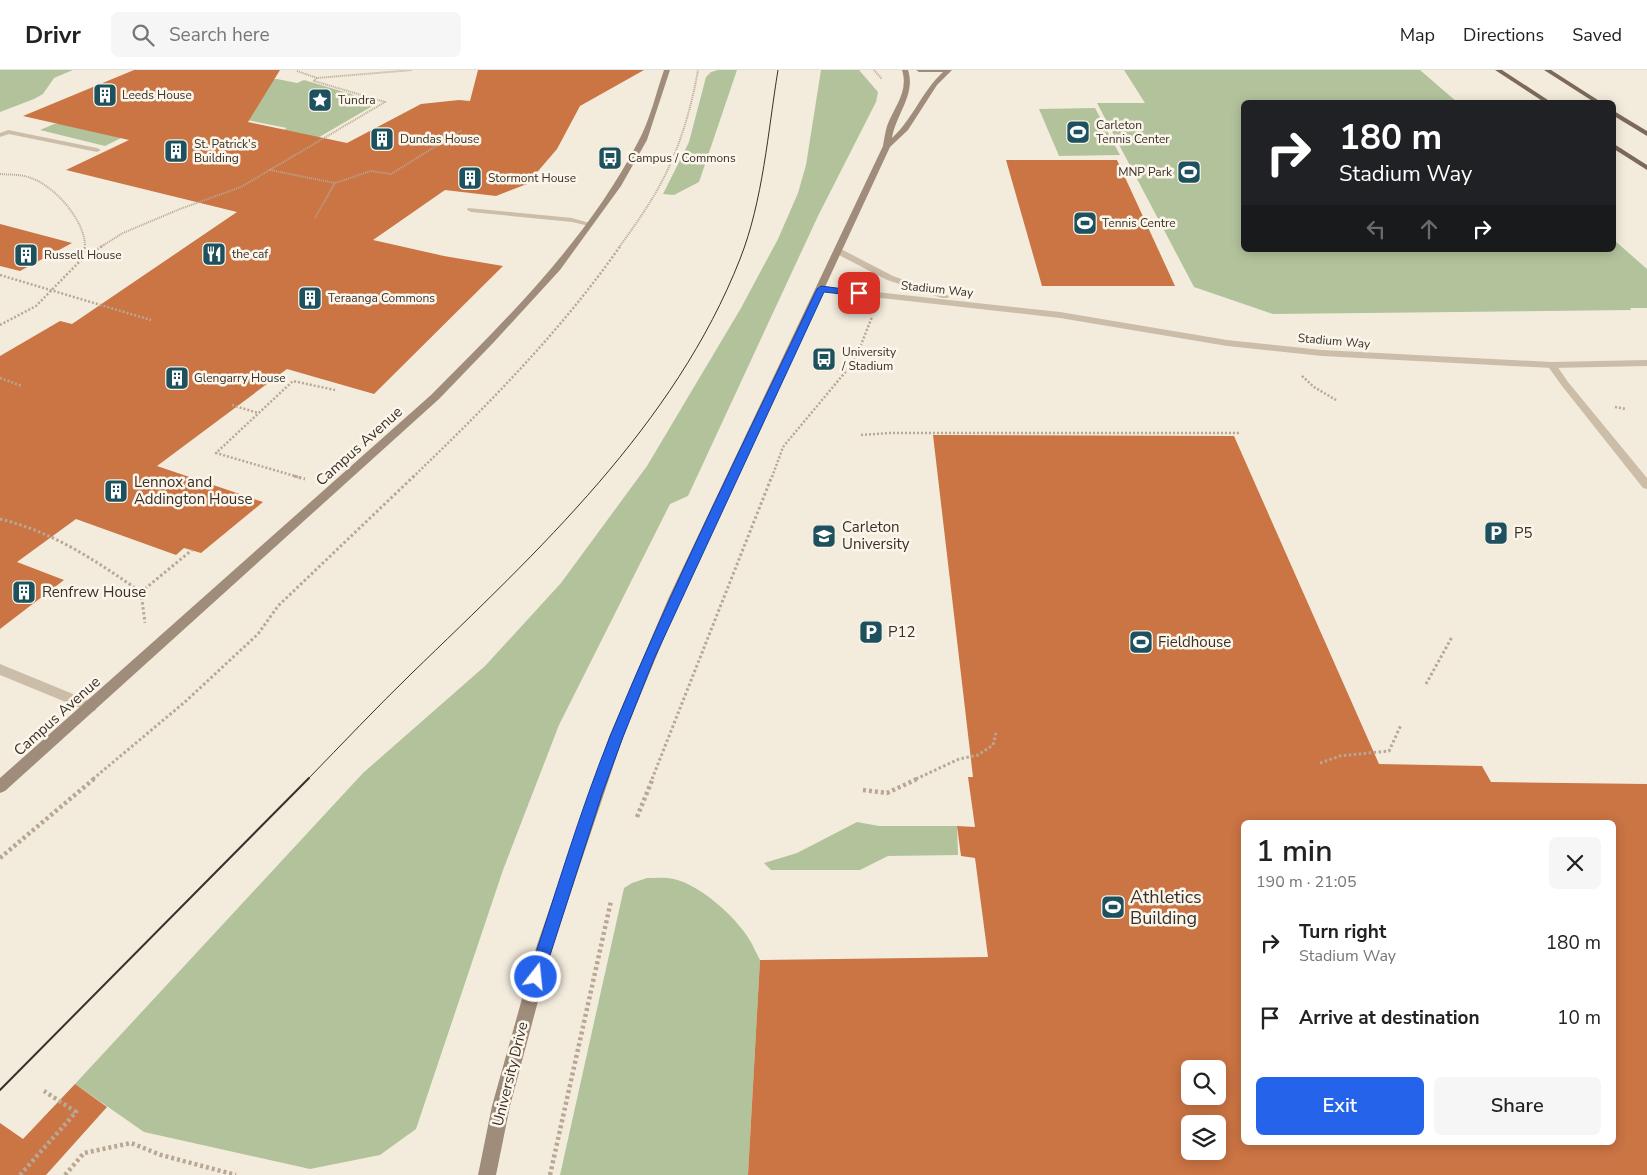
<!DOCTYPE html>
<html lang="en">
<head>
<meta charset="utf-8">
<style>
	body { margin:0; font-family:"Nunito Sans",sans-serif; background:#f6f6f6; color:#222; height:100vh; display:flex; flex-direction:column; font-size:19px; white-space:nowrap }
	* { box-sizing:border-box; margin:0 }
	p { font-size:16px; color:#767676 }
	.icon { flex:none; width:28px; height:28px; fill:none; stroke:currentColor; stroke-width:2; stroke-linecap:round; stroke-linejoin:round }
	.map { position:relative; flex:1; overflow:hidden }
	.side { position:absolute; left:1241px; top:750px; width:375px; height:325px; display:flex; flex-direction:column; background:#fff; border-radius:8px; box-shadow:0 2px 12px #0003 }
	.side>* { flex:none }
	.top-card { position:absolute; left:1241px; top:30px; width:375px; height:152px; border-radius:8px; box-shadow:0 2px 12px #0003; background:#202124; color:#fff; overflow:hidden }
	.tools { position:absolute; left:1181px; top:990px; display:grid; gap:10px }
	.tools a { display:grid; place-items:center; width:45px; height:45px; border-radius:8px; background:#fff; box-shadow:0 2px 12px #0003; font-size:25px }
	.pin { position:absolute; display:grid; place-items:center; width:42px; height:42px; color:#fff; margin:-21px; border-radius:10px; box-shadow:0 2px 8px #0006 }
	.me { position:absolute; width:55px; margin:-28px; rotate:16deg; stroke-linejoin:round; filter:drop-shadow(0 0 4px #0008) }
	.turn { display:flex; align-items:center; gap:18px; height:105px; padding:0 15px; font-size:22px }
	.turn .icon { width:65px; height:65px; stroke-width:2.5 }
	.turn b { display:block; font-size:35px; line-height:42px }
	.lanes { display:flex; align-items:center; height:48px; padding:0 15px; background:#0003; justify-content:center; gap:25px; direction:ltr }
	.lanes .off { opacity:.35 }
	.round { display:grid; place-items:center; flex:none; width:52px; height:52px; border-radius:8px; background:#f6f6f6 }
	.headline { display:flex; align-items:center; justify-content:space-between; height:85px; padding:0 15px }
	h1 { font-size:30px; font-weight:600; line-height:38px }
	.primary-button { display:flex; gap:10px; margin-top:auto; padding:10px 15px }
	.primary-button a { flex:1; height:58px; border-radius:8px; background:#2563eb; color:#fff; font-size:20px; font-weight:600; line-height:58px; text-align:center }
	.primary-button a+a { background:#f6f6f6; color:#222 }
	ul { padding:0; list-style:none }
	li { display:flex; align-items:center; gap:15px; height:75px; padding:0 15px }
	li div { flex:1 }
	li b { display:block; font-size:19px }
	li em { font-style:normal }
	header { display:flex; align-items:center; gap:30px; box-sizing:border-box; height:70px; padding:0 25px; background:#fff; border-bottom:1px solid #e0e0e0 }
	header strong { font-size:24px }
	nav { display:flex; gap:28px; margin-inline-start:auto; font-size:18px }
	.search { width:350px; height:45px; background:#f6f6f6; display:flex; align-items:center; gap:12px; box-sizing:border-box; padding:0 18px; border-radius:8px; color:#767676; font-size:19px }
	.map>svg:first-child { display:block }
	.green { fill:#b2c39c }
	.building { fill:#cb7444; fill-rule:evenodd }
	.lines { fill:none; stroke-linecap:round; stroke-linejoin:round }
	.path-far3 { stroke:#b8a793; stroke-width:2; stroke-dasharray:1 1; stroke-linecap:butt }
	.path-far2 { stroke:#b8a793; stroke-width:2.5; stroke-dasharray:2 2; stroke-linecap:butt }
	.path-far1 { stroke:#b8a793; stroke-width:3; stroke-dasharray:2.5 2.5; stroke-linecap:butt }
	.path { stroke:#b8a793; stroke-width:4.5; stroke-dasharray:3 3; stroke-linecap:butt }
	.lane { fill:#ccbda8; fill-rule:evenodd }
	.street { fill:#ccbda8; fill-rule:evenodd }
	.secondary { fill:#a08c7a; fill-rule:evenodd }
	.primary { fill:#7c6959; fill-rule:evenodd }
	.tram-far1 { stroke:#393029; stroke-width:1 }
	.tram { stroke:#393029; stroke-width:2 }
	.route { fill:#2563eb; stroke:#184099 }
	.labels { text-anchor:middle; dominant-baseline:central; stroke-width:5; stroke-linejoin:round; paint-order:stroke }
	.far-poi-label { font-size:12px; fill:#393029; stroke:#fbf5ea; text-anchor:start }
	.far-street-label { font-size:12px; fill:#393029; stroke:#fbf5ea }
	.street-label { font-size:15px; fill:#393029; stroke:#fbf5ea }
	.poi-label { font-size:15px; fill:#393029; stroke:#fbf5ea; text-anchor:start }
	.near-poi-label { font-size:18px; fill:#393029; stroke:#fbf5ea; text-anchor:start }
</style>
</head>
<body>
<header>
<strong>Drivr</strong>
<div class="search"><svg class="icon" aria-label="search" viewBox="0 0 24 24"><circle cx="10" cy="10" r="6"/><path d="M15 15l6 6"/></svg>Search here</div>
<nav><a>Map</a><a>Directions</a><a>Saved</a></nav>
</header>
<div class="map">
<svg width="1647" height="1105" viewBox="0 0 1647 1105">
	<rect width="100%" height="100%" fill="#f3ecdd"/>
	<!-- green -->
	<g class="green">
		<path d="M0,0H73L54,8L43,24L34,29L0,42Z"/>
		<path d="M718,0H737L699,112L674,125L663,124L689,72L706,7L711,2Z"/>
		<path d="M821,0H859L878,22L876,32L818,146L688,426L670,434L559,655L503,800L416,1059L380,1085L310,1099L144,1062L75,1014L363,703L485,596L561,513L647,396L741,238L778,169L798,123L806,95Z"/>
		<path d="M1124,0H1420L1457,32H1244V180H1614V170L1647,199V238H1630L1631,240L1273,244L1194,217L1097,33H1145Z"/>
		<path d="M277,9L297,13L304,10L351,24L376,34L285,87L250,79L287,58L247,50L123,67L105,76L40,60L54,54L75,53L166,12Z"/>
		<path d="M1095,38L1120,85L1059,86L1039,39Z"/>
		<path d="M857,752L879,756H957L958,785L888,786L860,800H771L764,793L797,783Z"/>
		<path d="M647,808C655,808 666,807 674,809C700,815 735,846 749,869C753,875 756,883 760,890L748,1105H560L624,818L632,813Z"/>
	</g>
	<!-- building -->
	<g class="building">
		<path d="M134,0H280L248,52L347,73L421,34L459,30L470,31L478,0H644L580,36L557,79L527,114L496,126L445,120L373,170L444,186L503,196L374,324L287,299L157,396L263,432L201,483L184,478L176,485L76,449L17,492L64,510L0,559V286L60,251L72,254L237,142L66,100L129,70L23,46Z"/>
		<path d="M1006,90H1117L1175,216H1042Z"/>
		<path d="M0,154L72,173L20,201L0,196Z"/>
		<path d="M933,365L1234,366L1379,694L1482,696L1491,712L1647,714V1105H748L760,890L988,887L975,788L961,786L957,756L975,757L968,707H973ZM1244,752H1614V1072H1244ZM1190,999H1218V1026H1190ZM1190,1054H1218V1081H1190Z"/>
		<path d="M75,1014L107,1037L46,1105H0V1053L23,1069Z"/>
	</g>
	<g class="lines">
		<!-- path-far3 -->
		<g class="path-far3">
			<path d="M874,0L882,9"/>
			<path d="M297,1L317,8L412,0"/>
			<path d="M270,100L335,113"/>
			<path d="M0,104C10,105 21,104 31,108C55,116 85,151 85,176"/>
			<path d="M315,148L335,113L371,101L391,104L462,60"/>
			<path d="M102,176L123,163L180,139L241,117L385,32L314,11L317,8"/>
			<path d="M620,176C630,162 641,147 650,132C675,93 690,46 698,0"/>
		</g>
		<!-- path-far2 -->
		<g class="path-far2">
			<path d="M83,187L85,175"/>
			<path d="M0,205L151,250"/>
			<path d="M0,255L36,236L83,188L104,175"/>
			<path d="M1302,306L1314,317L1336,330"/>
			<path d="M0,308L22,316"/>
			<path d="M232,335L258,343"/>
			<path d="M1615,337L1626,339"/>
			<path d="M861,365L890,363H1240"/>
			<path d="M298,407L216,383L293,311L335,320"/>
			<path d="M413,407C488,335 561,261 621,175"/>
			<path d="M772,407L783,377L847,300L857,285L872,247"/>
		</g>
		<!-- path-far1 -->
		<g class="path-far1">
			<path d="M294,406L305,409"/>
			<path d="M0,449C54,462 96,491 141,522L145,553"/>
			<path d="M141,522L192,480"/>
			<path d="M1426,614L1452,567"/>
			<path d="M1320,693L1340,686L1389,681L1401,655"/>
			<path d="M93,709L186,631L258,564L278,536L414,406"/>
			<path d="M652,709L772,406"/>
			<path d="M916,709L959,689L978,685L993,675L996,663"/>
		</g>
		<!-- path -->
		<g class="path">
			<path d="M863,720L887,723L919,708"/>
			<path d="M637,747L653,708"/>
			<path d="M0,788L95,708"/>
			<path d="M20,1105L76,1042L44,1021"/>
			<path d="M65,1105L84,1083L131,1073L161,1085L236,1105"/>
			<path d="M550,1105L611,831"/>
		</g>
		<!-- lane -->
		<g class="lane">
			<path d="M8,60L97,78L101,80L97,82L9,64L0,67V63Z"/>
			<path d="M468,138L572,148L593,154L589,156L572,152L471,142L467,140Z"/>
			<path d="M1552,292L1555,293L1568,312L1647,408V419L1643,418L1562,316L1547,295Z"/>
			<path d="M0,594L95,633L97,637L95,641L90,642L0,605Z"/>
		</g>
		<!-- street -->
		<g class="street">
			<path d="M835,179H841L893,206L949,226L948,228H942L887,210L835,183Z"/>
			<path d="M821,216L1060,242L1227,270L1322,280L1552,292L1647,290V296L1552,298L1322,286L1227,276L1060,248L818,221L817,219Z"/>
		</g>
		<!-- secondary -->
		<g class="secondary">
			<path d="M664,0H670L647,70L621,116L560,200L494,272L439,329L5,721L0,723V708L431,325C508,248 588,169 638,72C650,50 656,23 664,0Z"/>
			<path d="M902,0H908C916,25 896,44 892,68C913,49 922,21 943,2H919L916,0H952L937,15L908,60L890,77L681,527L623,667L553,875L510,1036L496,1105H478L492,1036L537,875L609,667L669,527L883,76C884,70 885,63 887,56C894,37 909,22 902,0Z"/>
		</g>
		<!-- primary -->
		<g class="primary">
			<path d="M1495,0H1502L1551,32H1544Z"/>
			<path d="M1544,0H1551L1601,32H1594Z"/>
			<path d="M1614,41L1647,61V66L1614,46Z"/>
			<path d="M1614,74L1647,95V100L1614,79Z"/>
		</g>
		<!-- tram-far1 -->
		<path class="tram-far1" d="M308,709C342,674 377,637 412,603C537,482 675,355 740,189C763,131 768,61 778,0"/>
		<!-- tram -->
		<path class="tram" d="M0,1020L309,708"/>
	</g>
	<!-- route -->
	<path class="route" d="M821,216L859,221L863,223L859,226L824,222L654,589L623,667L602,724L543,907L541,912L536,914L530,912L528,907C555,826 579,743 611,664C673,513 747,367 817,219Z"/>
	<!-- icons -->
	<defs>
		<g id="building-square" transform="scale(1.25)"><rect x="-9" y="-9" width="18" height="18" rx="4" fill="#1c515d" stroke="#fbf5ea"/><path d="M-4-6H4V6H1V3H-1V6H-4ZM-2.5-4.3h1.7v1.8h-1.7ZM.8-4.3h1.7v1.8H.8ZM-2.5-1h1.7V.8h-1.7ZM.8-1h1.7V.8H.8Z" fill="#fff"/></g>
		<g id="sight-square" transform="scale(1.25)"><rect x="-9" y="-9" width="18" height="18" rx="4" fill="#1c515d" stroke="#fbf5ea"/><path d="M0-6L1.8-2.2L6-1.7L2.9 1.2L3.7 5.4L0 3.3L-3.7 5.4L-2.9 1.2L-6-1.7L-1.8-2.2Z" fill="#fff"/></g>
		<g id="stadium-square" transform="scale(1.25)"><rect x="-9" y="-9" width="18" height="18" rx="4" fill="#1c515d" stroke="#fbf5ea"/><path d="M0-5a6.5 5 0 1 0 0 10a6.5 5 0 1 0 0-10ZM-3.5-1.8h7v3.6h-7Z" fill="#fff"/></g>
		<g id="bus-square" transform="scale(1.25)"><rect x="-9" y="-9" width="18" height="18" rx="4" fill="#1c515d" stroke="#fbf5ea"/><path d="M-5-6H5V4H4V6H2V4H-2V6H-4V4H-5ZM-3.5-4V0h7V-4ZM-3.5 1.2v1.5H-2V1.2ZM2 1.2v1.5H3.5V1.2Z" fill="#fff"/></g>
		<g id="restaurant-square" transform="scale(1.25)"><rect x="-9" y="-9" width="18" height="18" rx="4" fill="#1c515d" stroke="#fbf5ea"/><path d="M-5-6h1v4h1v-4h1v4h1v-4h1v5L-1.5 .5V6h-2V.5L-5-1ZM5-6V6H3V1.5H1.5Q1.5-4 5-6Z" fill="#fff"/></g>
		<g id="parking-square" transform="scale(1.25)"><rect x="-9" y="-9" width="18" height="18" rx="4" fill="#1c515d" stroke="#fbf5ea"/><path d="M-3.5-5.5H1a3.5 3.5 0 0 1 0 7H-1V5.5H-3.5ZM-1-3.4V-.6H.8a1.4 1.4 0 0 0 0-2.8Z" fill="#fff"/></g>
		<g id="university-square" transform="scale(1.25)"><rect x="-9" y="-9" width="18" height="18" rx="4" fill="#1c515d" stroke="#fbf5ea"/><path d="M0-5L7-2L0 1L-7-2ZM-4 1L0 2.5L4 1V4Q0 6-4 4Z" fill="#fff"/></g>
	</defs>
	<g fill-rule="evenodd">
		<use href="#building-square" x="105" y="25"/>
		<use href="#sight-square" x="320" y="30"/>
		<use href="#stadium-square" x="1078" y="62"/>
		<use href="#building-square" x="382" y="69"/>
		<use href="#building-square" x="176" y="81"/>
		<use href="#bus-square" x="610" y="88"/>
		<use href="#stadium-square" x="1189" y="102"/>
		<use href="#building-square" x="470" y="108"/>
		<use href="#stadium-square" x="1085" y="153"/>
		<use href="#restaurant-square" x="214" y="184"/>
		<use href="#building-square" x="26" y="185"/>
		<use href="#building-square" x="310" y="228"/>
		<use href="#bus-square" x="824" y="289"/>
		<use href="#building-square" x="177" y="308"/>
		<use href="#building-square" x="116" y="421"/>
		<use href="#parking-square" x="1496" y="463"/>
		<use href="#university-square" x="824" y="466"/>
		<use href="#building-square" x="24" y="522"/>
		<use href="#parking-square" x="871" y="562"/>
		<use href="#stadium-square" x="1141" y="572"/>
		<use href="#stadium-square" x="1113" y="837"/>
	</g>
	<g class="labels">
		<!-- far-poi labels -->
		<g class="far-poi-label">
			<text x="122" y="25">Leeds House</text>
			<text x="338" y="30">Tundra</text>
			<text x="1096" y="55">Carleton<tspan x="1096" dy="14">Tennis Center</tspan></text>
			<text x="400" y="69">Dundas House</text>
			<text x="194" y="74">St. Patrick's<tspan x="194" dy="14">Building</tspan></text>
			<text x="628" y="88">Campus / Commons</text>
			<text x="1172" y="102" text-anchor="end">MNP Park</text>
			<text x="488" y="108">Stormont House</text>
			<text x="1102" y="153">Tennis Centre</text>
			<text x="232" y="184">the caf</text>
			<text x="44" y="185">Russell House</text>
			<text x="328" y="228">Teraanga Commons</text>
			<text x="842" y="282">University<tspan x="842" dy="14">/ Stadium</tspan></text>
			<text x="194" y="308">Glengarry House</text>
		</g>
		<!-- far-street labels -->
		<g class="far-street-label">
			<text transform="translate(937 219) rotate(6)">Stadium Way</text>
			<text transform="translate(1334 271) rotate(5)">Stadium Way</text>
		</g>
		<!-- street labels -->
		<g class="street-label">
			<text transform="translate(359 376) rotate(-42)">Campus Avenue</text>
			<text transform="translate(57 646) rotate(-42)">Campus Avenue</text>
			<text transform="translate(510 1004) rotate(-76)">University Drive</text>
		</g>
		<!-- poi labels -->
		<g class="poi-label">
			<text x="134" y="412">Lennox and<tspan x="134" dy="17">Addington House</tspan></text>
			<text x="842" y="457">Carleton<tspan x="842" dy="17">University</tspan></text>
			<text x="1514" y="463">P5</text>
			<text x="42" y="522">Renfrew House</text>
			<text x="888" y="562">P12</text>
			<text x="1158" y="572">Fieldhouse</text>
		</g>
		<!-- near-poi labels -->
		<g class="near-poi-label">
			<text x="1130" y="827">Athletics<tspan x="1130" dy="21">Building</tspan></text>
		</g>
	</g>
</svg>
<div class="tools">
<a><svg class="icon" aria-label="search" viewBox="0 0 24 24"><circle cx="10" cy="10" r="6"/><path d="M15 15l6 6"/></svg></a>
<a><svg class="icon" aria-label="layers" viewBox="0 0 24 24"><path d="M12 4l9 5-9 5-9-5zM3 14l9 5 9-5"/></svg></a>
</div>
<div class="pin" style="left:859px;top:223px;background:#d93025"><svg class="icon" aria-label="arrive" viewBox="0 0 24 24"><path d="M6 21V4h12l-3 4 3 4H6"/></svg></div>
<svg class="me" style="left:536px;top:907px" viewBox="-20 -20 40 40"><circle r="17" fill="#2563eb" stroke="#fff" stroke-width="3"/><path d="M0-11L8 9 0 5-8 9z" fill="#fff"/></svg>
<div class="top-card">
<div class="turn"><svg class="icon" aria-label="right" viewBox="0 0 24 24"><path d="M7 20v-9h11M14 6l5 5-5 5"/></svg><div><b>180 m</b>Stadium Way</div></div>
<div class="lanes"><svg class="icon off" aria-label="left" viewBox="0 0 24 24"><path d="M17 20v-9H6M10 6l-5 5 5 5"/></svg><svg class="icon off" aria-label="ahead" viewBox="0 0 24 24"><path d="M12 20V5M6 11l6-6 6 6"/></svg><svg class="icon" aria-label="right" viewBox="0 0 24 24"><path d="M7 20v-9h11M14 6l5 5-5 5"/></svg></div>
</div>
<section class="side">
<div class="headline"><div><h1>1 min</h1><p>190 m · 21:05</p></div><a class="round"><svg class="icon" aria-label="close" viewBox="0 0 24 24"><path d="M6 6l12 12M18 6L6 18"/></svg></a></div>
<ul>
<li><svg class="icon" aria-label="right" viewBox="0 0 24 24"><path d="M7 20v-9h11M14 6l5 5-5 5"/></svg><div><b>Turn right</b><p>Stadium Way</p></div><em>180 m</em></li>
<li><svg class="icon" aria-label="arrive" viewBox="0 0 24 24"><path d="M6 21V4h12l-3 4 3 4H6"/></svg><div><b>Arrive at destination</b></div><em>10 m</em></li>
</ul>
<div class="primary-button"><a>Exit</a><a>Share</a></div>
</section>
</div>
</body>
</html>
